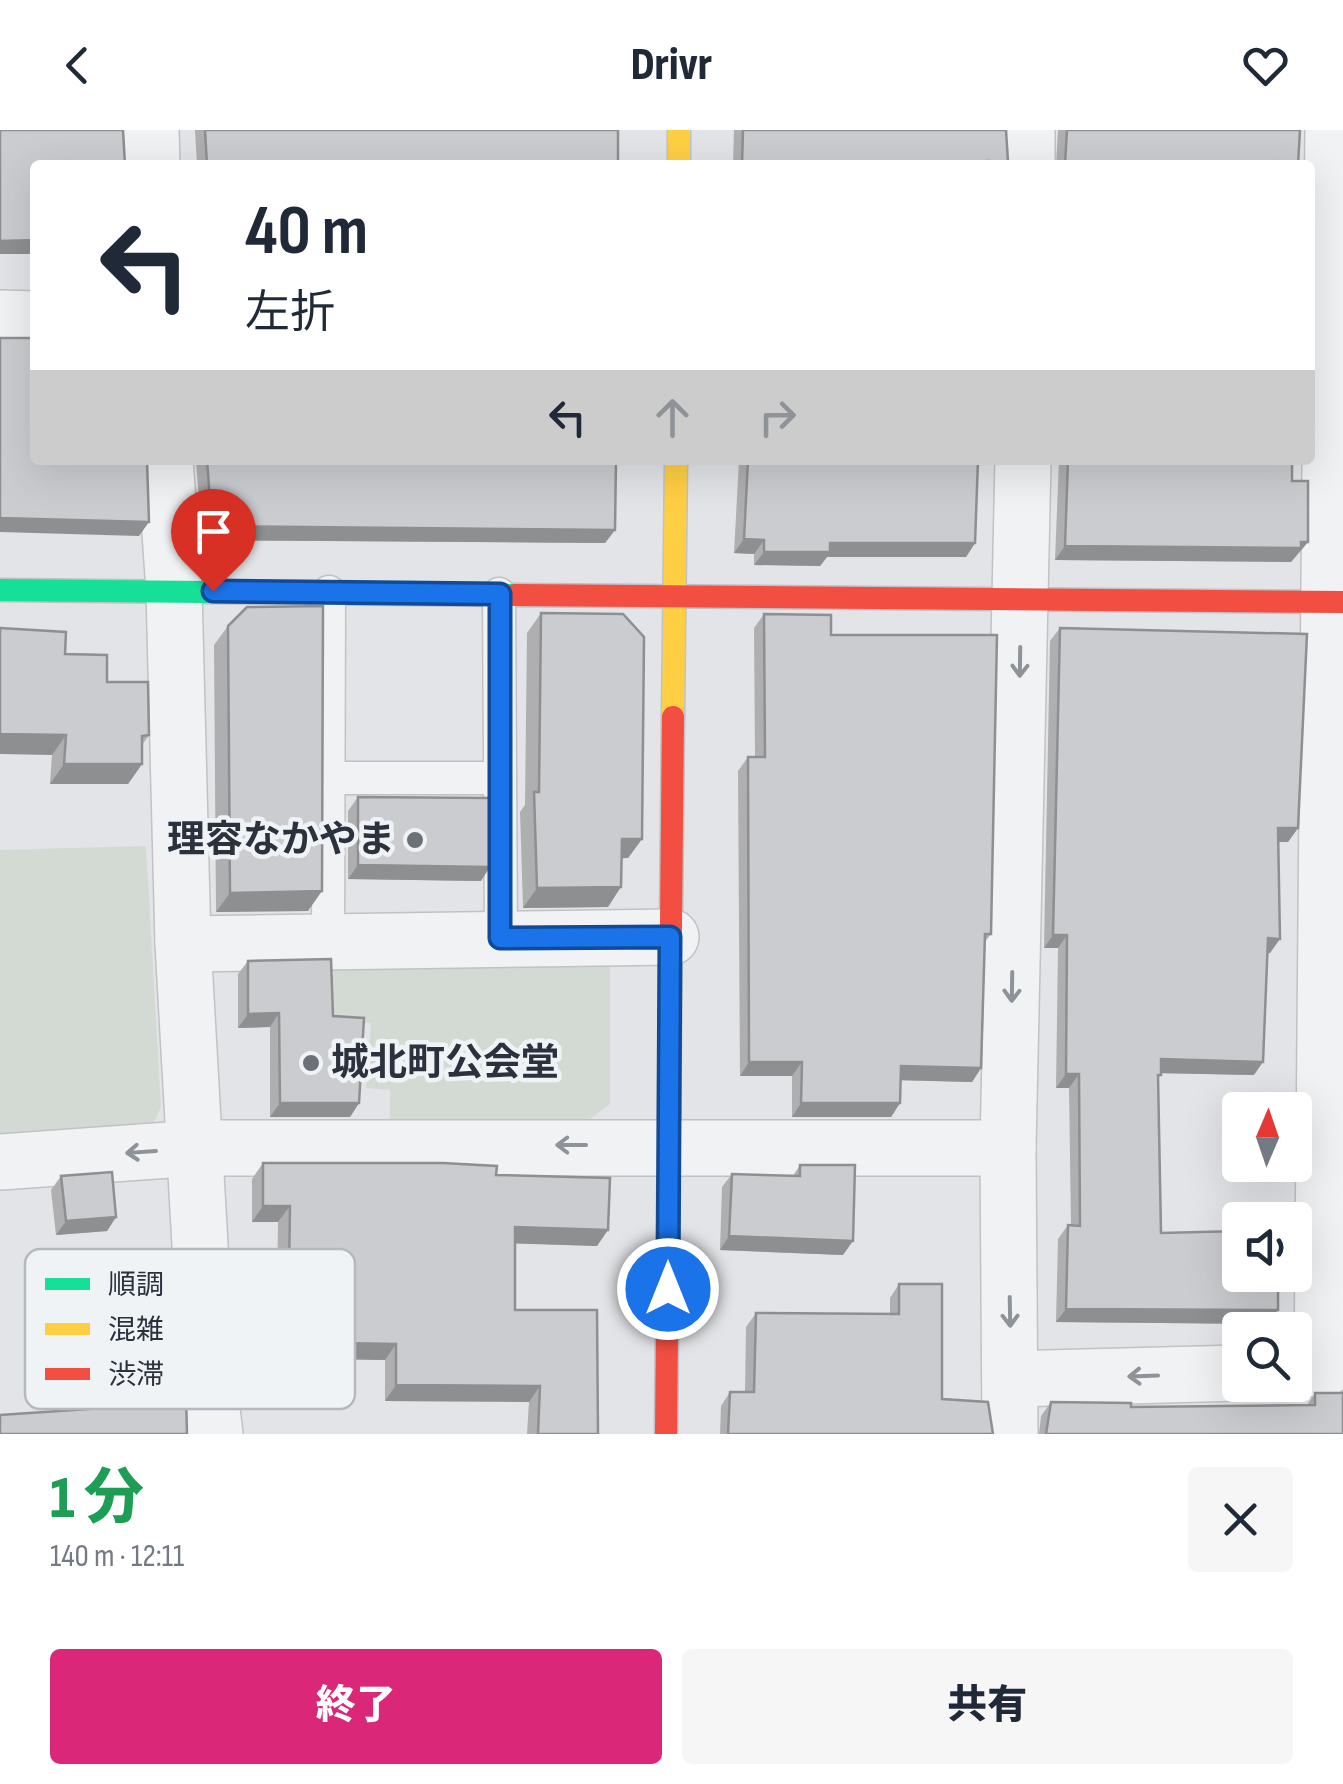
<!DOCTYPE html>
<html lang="ja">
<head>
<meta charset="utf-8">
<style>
	body { margin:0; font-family:"Sofia Sans Condensed","Noto Sans JP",sans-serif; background:#f6f6f7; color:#1f2937; height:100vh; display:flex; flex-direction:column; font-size:38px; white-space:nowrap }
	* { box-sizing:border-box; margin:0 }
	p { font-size:32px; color:#747a83 }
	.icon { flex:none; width:55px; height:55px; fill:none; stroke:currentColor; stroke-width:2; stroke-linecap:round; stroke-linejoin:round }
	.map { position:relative; height:1304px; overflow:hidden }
	.panel { display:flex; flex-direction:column; background:#fff; flex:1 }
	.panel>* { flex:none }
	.banner { position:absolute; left:30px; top:30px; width:1285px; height:305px; border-radius:10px; box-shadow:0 10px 40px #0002; background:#fff; color:#1f2937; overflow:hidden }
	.needle { width:65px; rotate:2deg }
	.fabs { position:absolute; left:1222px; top:962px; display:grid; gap:20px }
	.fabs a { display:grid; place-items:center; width:90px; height:90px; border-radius:10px; background:#fff; box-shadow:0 10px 40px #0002; font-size:50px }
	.pin { position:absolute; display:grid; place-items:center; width:85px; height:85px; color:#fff; margin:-102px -42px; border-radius:50% 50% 50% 0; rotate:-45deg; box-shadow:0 0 10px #0007 }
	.pin .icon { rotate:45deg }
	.me { position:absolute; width:110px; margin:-55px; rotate:0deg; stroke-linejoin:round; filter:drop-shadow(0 0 8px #0008) }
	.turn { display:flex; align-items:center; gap:35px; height:210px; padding:0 50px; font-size:45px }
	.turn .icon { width:130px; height:130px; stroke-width:2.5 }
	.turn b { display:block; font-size:70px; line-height:85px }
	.lanes { display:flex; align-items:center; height:95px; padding:0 50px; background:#0003; justify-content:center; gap:50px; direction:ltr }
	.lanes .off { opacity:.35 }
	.round { display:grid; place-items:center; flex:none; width:105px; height:105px; border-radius:10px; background:#f6f6f7 }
	.overview { display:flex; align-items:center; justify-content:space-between; height:170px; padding:0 50px }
	h1 { font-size:60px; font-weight:800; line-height:75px; color:#1e9e55 }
	.button { display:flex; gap:20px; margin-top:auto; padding:20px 50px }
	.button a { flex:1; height:115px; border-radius:10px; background:#db2777; color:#fff; font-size:40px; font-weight:800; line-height:115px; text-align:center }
	.button a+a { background:#f6f6f7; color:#1f2937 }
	header { display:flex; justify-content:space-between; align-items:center; height:130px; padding:0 50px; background:#fff; font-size:45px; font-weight:800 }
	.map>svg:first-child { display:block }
	.green { fill:#d3dad3 }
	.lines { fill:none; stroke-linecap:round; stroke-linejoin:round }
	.lane-casing { stroke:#c1c2c5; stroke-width:35 }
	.street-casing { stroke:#c1c2c5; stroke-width:58 }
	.fast-casing { stroke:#c1c2c5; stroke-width:25 }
	.slow-casing { stroke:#c1c2c5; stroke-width:25 }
	.jam-casing { stroke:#c1c2c5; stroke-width:25 }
	.lane { stroke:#f1f2f4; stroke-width:32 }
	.street { stroke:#f1f2f4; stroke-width:55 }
	.fast { stroke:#16e098; stroke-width:22 }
	.slow { stroke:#ffcf43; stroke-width:22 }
	.jam { stroke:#f24e42; stroke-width:22 }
	.wall { fill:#afafb2 }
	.shaded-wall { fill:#8e8f91 }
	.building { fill:#cbcccf; stroke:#8e8f91; stroke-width:2.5 }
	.oneway { stroke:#8e9299 }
	.route-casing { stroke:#114b97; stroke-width:25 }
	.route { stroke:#1a73e8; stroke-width:18 }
	.poi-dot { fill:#6b7079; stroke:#f0f3f6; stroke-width:4 }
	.labels { text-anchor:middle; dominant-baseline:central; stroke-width:9; stroke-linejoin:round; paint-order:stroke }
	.poi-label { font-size:38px; font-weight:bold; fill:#2b323e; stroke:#f0f3f6; text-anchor:end }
	.key { fill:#f0f3f6; stroke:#b5b9bf; stroke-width:2.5 }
	.key-label { font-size:28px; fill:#2b323e }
</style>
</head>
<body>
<header><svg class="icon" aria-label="back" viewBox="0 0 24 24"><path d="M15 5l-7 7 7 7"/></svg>Drivr<svg class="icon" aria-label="heart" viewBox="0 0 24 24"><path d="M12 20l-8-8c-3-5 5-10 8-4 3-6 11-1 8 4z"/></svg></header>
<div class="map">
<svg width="1343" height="1304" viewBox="0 0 1343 1304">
	<rect width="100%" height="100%" fill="#e2e4e7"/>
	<!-- green -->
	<g class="green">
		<path d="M146,716L161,977L150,1000L0,1007V720Z"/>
		<path d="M610,832V974L585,993H390V960L366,958L371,893L332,890L333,833Z"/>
	</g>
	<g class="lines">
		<!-- lane casing -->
		<g class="lane-casing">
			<g id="lane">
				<path d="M499,464L501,808"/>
				<path d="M329,648H500"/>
				<path d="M328,812L329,462"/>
			</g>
		</g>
		<!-- street casing -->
		<g class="street-casing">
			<g id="street">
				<path d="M151,0L152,35"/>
				<path d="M1027,35V0"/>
				<path d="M0,188L35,189"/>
				<path d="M165,330L174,460L183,814L207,1239L215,1304"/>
				<path d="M183,814L671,807"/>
				<path d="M0,1032L197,1018H1008"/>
				<path d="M1322,1241L1333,0"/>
				<path d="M1011,1249L1240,1243"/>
				<path d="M1010,1304L1008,1018L1023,330"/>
			</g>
		</g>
		<!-- fast casing -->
		<g class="fast-casing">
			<path id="fast" d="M0,460L515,465"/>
		</g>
		<!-- slow casing -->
		<g class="slow-casing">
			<g id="slow">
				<path d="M679,0V35"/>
				<path d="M673,587L676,330"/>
			</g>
		</g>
		<!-- jam casing -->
		<g class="jam-casing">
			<g id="jam">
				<path d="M515,465L1343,472"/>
				<path d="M666,1304L673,587"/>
			</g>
		</g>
		<!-- lane -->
		<use href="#lane" class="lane"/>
		<!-- street -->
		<use href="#street" class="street"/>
		<!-- fast -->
		<use href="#fast" class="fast"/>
		<!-- slow -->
		<use href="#slow" class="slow"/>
		<!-- jam -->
		<use href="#jam" class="jam"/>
	</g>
	<!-- wall -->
	<g class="wall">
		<path d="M195,0H618V35H197Z"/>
		<path d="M734,0H1006L1008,32L1006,35H733Z"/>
		<path d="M1058,0H1300L1298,35H1056Z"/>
		<path d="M196,330H616L615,400L605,413L202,410Z"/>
		<path d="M739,330H978L975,413L966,427H827L820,436L754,435V424L734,423Z"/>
		<path d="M1059,330H1292V351L1308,412L1291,432L1055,430Z"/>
		<path d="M541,483L642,709L628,728H622L608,777L523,778L520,682L525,675L527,503Z"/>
		<path d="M764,484L831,505L991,804L984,813L981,938L972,952L901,950L900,973L891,987H792V946H740L738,641L748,627H755L754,498Z"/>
		<path d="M228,496L308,781L216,782L214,515Z"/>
		<path d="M1060,498L1298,698L1288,712H1278L1270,823L1267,822L1254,945L1161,943L1158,950L1161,1103L1268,1194L1056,1192L1058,1109L1068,1095H1071L1069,958H1056L1058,818H1044L1050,511Z"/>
		<path d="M65,524L107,552L149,605L142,615V634L128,654H50L52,625Z"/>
		<path d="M358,667L481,751L348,749V681Z"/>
		<path d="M248,831L333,886L359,973L350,987H270V897L238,898V844Z"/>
		<path d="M263,1033L496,1045L597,1116L515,1113V1180L598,1304H527L529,1272L385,1271V1230L276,1228L278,1092H252V1049Z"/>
		<path d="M800,1035L843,1125L720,1120L722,1057L732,1044L793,1046Z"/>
		<path d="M61,1046L116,1087L107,1101L56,1105L51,1060Z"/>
		<path d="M899,1154L942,1269L993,1304H720L721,1276L730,1262H745L746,1197L756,1183L890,1184V1168Z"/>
		<path d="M1315,1263L1343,1304H1039L1041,1286L1051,1272L1131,1277L1307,1275Z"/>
	</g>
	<!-- shaded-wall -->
	<g class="shaded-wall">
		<path d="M987,31L1008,32L1006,35H985Z"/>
		<path d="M35,110V124H0V112Z"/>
		<path d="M0,388L149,392L139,406L0,402Z"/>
		<path d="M212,396L615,400L605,413L202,410Z"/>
		<path d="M744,409L764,410L754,424L734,423Z"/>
		<path d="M1308,412L1291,432L1055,430L1065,416Z"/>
		<path d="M830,413H975L966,427H827L820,436L754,435L764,422Z"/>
		<path d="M0,604L66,605L52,625L0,624Z"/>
		<path d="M64,634H142L128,654H50Z"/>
		<path d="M1278,698H1298L1288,712H1268Z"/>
		<path d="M622,709H642L628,728L608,729Z"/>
		<path d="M358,735L490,737L481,751L348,749Z"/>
		<path d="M621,757L608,777L523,778L537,758Z"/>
		<path d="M322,761L308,781L216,782L230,763Z"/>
		<path d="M1053,805H1067L1058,818H1044Z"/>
		<path d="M1268,808L1280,809L1270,823L1258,822Z"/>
		<path d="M279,883L270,897L238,898L248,884Z"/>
		<path d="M1161,929L1263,932L1254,945L1152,943Z"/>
		<path d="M749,932H802L792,946H740Z"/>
		<path d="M901,936L981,938L972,952L892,950Z"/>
		<path d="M1066,944H1079L1069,958H1056Z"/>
		<path d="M280,973H359L350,987H270Z"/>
		<path d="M801,973H900L891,987H792Z"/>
		<path d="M263,1076H290L278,1092H252Z"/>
		<path d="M116,1087L107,1101L56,1105L66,1091Z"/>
		<path d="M515,1097L608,1100L597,1116L504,1113Z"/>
		<path d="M729,1106L853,1111L843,1125L720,1120Z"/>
		<path d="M1066,1179L1278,1180L1268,1194L1056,1192Z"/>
		<path d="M288,1212L396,1214L385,1230L276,1228Z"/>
		<path d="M396,1255L540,1256L529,1272L385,1271Z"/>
	</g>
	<!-- building -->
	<g class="building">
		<path d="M0,0H123L125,35H35V110L0,111V117Z"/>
		<path d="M205,0H618V35H207Z"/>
		<path d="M743,0H1006L1008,32L987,31V35H742Z"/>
		<path d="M1067,0H1300L1298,35H1078L1065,34Z"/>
		<path d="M0,208H35V330H147L149,392L0,388Z"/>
		<path d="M207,330H616L615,400L212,396Z"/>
		<path d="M748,330H978L975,413H830V422H764V410L744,409Z"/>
		<path d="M1068,330H1292V351H1308V412H1301V418L1065,416Z"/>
		<path d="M323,476L322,761L230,763L228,496L247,477Z"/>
		<path d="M541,483L623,484L644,507L642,709H622L621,757L537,758L534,662H539Z"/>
		<path d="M764,484L831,485V505H997L991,804H985L981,938L901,936L900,973H801L802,932H749L748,627H765Z"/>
		<path d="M0,498L66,502L65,524L107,525V552H148L149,605L142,606V634H64L66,605L0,604Z"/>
		<path d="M1060,498L1307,504L1298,698H1278L1280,809L1268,808L1263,932L1161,929V945H1158L1161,1103L1240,1101V1145H1278V1180L1066,1179L1068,1095L1080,1096L1079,944H1066L1067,805H1053Z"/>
		<path d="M358,667L490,668V737L358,735Z"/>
		<path d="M331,829L333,886L364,888L359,973H280L279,883L248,884V831Z"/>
		<path d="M263,1033H443L497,1036L496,1045L610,1048L608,1100L515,1097V1180H597L598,1304H538L540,1256L396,1255V1214L288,1212L290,1076H263Z"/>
		<path d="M800,1035H855L853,1111L729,1106L732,1044L800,1046Z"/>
		<path d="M112,1042L116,1087L66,1091L61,1046Z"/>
		<path d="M899,1154H942V1269L988,1272L993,1304H728L730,1262H754L756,1183L899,1184Z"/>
		<path d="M1315,1263H1343V1304H1046L1051,1272L1131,1273V1277L1315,1275Z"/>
		<path d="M186,1265L187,1304H0V1285L102,1278V1273Z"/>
	</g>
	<!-- one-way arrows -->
	<defs><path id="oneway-shaft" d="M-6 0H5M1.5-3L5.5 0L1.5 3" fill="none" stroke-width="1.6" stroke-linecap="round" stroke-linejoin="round" transform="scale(2.5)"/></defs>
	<g class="oneway">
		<use href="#oneway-shaft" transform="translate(1020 532) rotate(91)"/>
		<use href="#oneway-shaft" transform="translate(1012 857) rotate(91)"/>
		<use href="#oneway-shaft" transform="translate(571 1015) rotate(180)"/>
		<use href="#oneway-shaft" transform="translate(141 1022) rotate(176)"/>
		<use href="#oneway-shaft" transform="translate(1010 1182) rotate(89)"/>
		<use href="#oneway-shaft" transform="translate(1143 1246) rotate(178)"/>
	</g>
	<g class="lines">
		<!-- route casing -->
		<g class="route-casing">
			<path id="route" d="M213,461L500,464V808L670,807L668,1159"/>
		</g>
		<!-- route -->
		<use href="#route" class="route"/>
	</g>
	<!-- markers -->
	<g class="poi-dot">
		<circle cx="415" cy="710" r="10"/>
		<circle cx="311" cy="933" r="10"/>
	</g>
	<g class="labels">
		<!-- poi labels -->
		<g class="poi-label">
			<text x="395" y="710">理容なかやま</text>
			<text x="331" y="933" text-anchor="start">城北町公会堂</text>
		</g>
	</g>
	<!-- legend -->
	<rect x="25" y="1119" width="330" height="160" rx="15" class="key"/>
	<rect x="45" y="1148" width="45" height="12" fill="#16e098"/>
	<rect x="45" y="1193" width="45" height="12" fill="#ffcf43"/>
	<rect x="45" y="1238" width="45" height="12" fill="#f24e42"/>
	<g class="key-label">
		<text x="108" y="1164">順調</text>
		<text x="108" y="1209">混雑</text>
		<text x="108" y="1254">渋滞</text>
	</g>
</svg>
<div class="fabs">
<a><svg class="needle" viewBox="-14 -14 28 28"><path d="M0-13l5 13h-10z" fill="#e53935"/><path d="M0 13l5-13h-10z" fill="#747a83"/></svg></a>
<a><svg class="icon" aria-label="sound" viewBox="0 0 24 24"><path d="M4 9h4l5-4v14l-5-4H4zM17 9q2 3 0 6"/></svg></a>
<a><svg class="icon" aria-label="search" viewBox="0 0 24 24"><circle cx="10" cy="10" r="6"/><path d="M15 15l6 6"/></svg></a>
</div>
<div class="pin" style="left:213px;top:461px;background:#d93025"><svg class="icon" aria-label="arrive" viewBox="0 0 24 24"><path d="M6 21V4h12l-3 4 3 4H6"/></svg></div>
<svg class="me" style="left:668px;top:1159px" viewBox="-20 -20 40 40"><circle r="17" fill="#1a73e8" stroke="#fff" stroke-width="3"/><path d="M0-11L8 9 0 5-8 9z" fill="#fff"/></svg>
<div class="banner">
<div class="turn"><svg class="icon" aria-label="left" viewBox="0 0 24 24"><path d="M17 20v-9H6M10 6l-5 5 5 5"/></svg><div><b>40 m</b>左折</div></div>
<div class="lanes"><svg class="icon" aria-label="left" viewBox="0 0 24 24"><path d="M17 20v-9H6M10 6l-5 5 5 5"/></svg><svg class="icon off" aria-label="ahead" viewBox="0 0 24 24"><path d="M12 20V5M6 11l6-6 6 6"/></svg><svg class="icon off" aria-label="right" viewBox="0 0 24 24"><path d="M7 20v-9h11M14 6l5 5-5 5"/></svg></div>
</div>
</div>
<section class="panel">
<div class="overview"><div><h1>1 分</h1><p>140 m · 12:11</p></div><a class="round"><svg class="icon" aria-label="close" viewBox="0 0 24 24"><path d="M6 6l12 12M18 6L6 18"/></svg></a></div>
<div class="button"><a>終了</a><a>共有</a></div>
</section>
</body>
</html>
